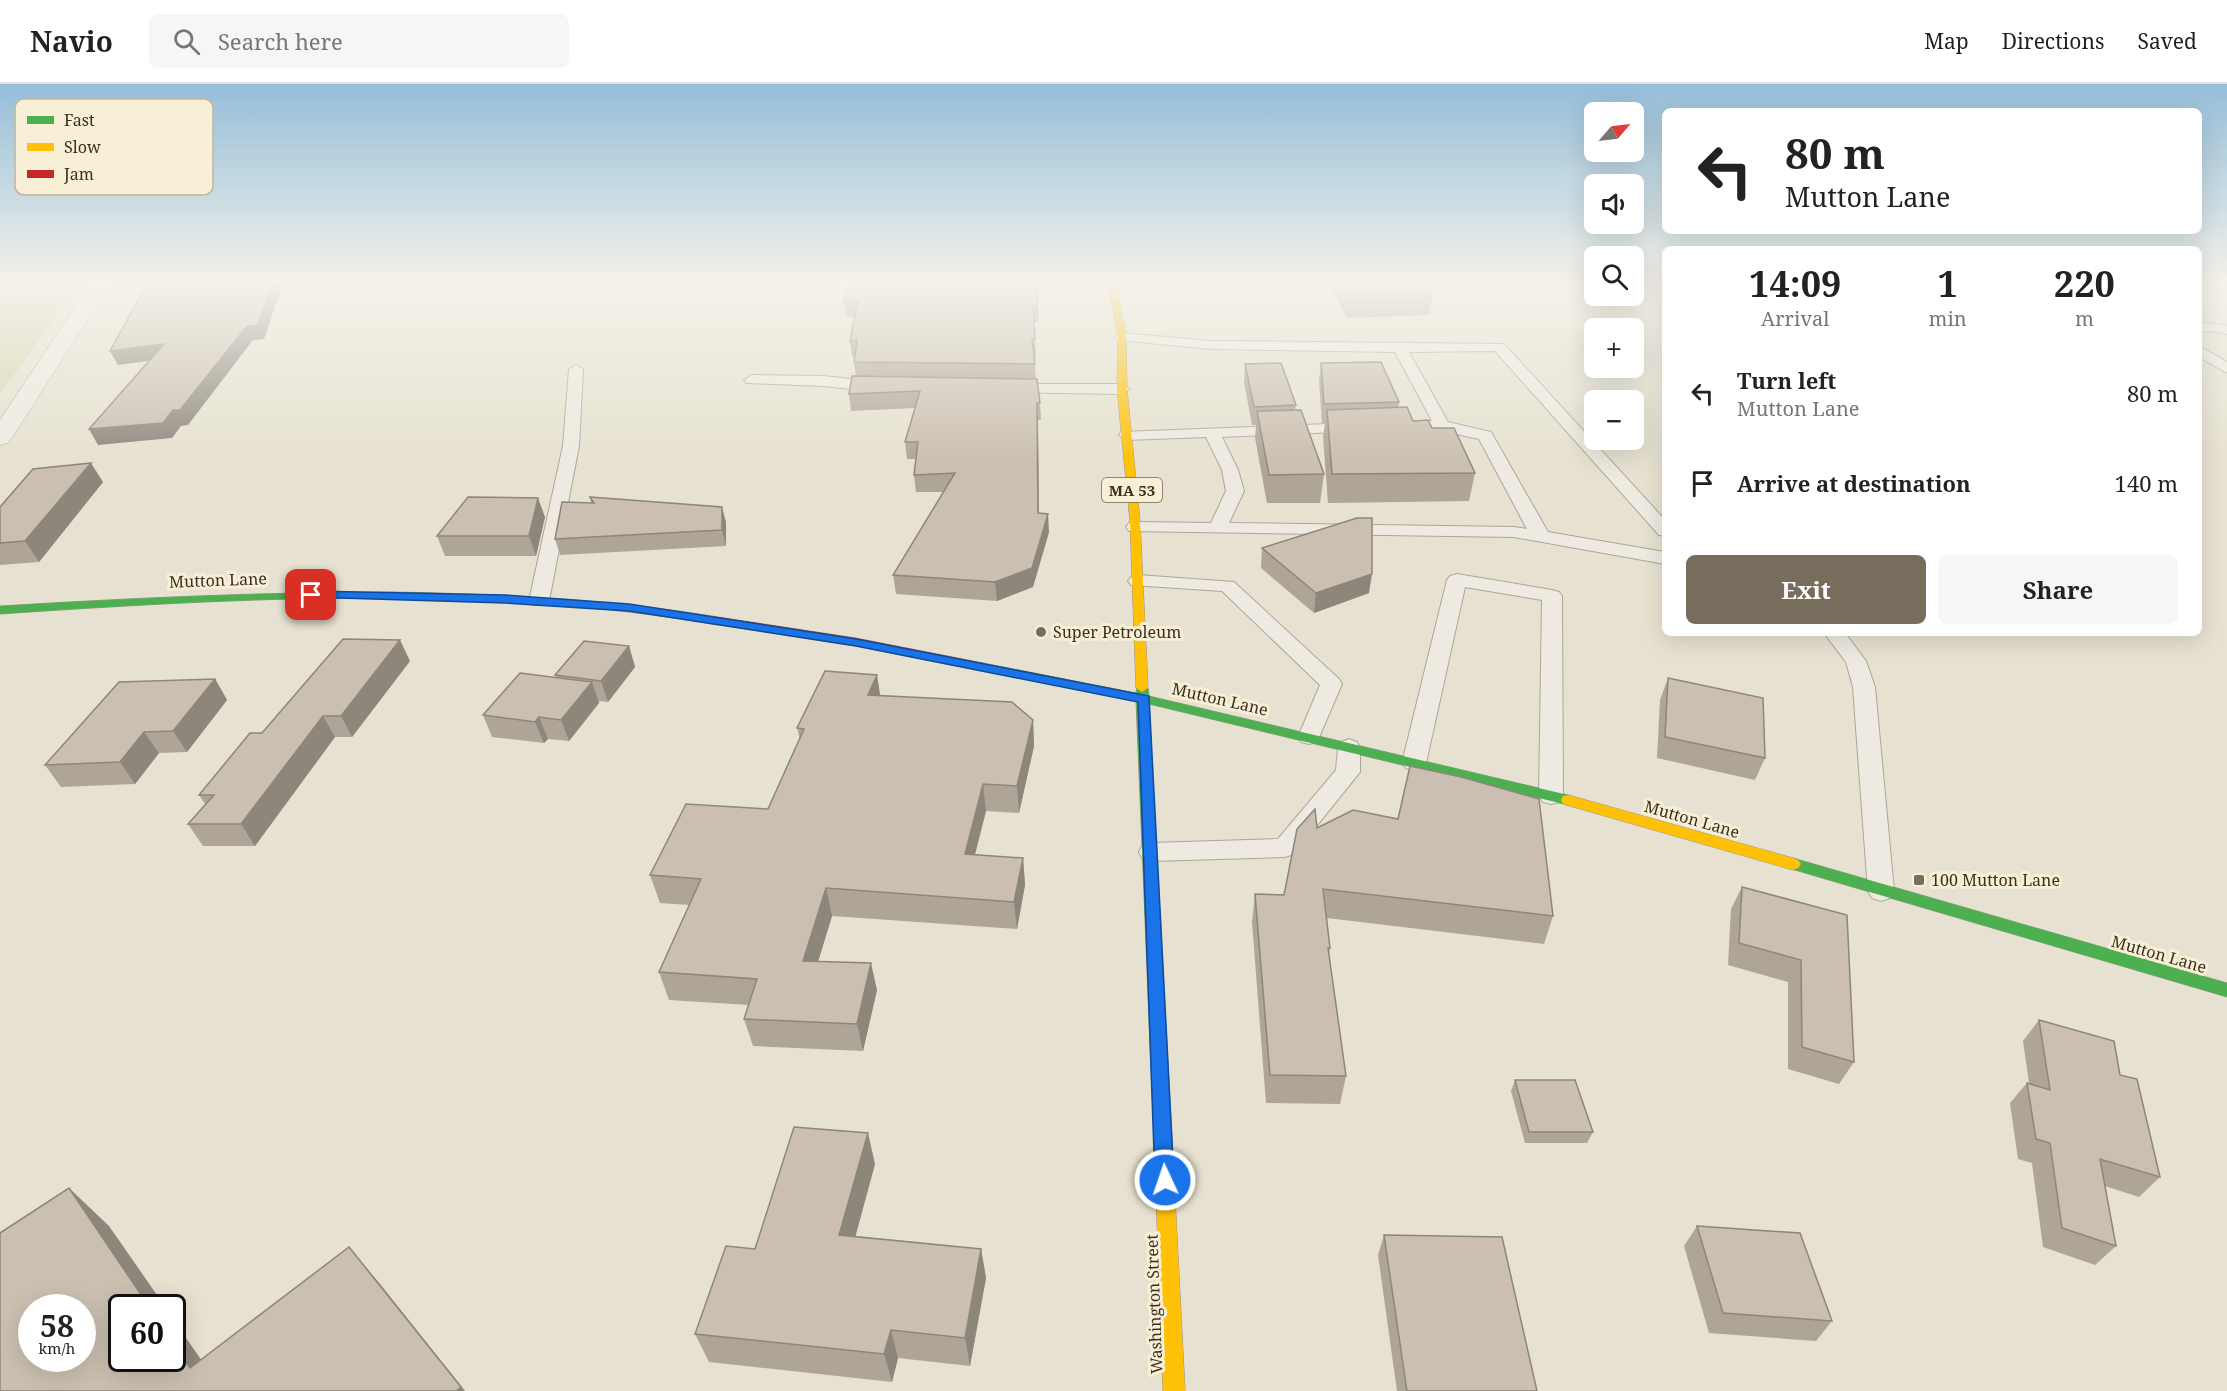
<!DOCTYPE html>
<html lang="en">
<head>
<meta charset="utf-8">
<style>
	body { margin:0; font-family:"Noto Serif",serif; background:#f6f6f6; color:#222; height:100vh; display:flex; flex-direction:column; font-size:22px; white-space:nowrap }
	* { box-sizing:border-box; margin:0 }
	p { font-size:20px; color:#767676 }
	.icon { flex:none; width:33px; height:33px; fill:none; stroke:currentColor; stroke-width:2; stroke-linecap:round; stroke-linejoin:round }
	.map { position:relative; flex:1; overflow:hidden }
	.drawer { position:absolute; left:1662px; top:162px; width:540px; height:390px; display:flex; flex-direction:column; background:#fff; border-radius:9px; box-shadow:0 6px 24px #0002 }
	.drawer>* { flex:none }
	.guide { position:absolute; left:1662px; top:24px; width:540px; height:126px; border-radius:9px; box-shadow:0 6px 24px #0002; background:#fff; color:#222; overflow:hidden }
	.needle { width:39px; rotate:62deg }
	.fabs { position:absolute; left:1584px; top:18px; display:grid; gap:12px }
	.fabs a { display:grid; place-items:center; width:60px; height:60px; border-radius:9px; background:#fff; box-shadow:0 6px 24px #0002; font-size:30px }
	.speed { position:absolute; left:18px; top:1210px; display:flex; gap:12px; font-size:30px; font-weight:700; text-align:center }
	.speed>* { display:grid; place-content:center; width:78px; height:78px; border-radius:50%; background:#fff; box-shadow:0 6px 24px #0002; line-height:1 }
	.speed small { font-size:15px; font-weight:400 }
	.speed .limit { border:3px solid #111; border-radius:9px; background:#fff; color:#111 }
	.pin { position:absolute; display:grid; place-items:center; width:51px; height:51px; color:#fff; margin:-26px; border-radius:12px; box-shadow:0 3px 9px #0006 }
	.me { position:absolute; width:66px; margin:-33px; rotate:357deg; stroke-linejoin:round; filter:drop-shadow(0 0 4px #0008) }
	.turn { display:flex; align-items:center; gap:21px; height:126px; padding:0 24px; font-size:27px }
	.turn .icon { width:78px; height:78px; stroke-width:2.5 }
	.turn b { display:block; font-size:42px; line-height:51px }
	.eta { display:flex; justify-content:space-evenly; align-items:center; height:102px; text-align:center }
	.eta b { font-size:36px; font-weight:700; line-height:42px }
	.primary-button { display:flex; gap:12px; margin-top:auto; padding:12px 24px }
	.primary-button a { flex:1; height:69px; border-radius:9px; background:#786d5d; color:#fff; font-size:24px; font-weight:700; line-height:69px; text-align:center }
	.primary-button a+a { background:#f6f6f6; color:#222 }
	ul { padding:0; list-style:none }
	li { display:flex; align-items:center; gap:18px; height:90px; padding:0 24px }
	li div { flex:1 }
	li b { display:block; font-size:22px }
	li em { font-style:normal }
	header { display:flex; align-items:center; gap:36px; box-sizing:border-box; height:84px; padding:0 30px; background:#fff; border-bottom:2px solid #e0e0e0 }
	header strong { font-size:28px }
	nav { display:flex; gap:33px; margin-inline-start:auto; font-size:21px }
	.search { width:420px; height:54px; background:#f6f6f6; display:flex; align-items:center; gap:15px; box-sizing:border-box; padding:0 21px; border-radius:9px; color:#767676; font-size:22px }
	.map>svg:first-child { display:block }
	.green { fill:#d4d7b2 }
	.water { fill:#baccc3 }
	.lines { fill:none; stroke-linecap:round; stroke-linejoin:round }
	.lane-casing { stroke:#aca698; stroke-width:2 }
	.street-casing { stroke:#aca698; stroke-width:1 }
	.fast-casing { stroke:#9b9588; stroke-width:1 }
	.slow-casing { stroke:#9b9588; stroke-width:1 }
	.jam-casing { stroke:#9b9588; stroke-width:1 }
	.lane { fill:#eeeae1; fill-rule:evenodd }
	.street { fill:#eeeae1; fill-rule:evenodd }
	.fast { fill:#4caf50; fill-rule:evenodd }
	.slow { fill:#ffc107; fill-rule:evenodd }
	.jam { fill:#c62828; fill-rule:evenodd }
	.wall { fill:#aea497 }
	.shaded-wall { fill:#8d867b }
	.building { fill:#cabfb0; stroke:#8d867b; stroke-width:1.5; fill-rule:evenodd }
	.route { fill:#1a73e8; stroke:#114b97; stroke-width:1.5 }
	.poi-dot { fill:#786d5d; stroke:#f7efd6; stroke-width:2 }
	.labels { text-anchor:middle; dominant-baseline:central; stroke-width:6; stroke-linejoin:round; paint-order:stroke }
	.shield { fill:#f7efd6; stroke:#746856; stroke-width:1.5 }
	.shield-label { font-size:15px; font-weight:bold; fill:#3c2e1f }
	.street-label { font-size:16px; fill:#3c2e1f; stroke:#f7efd6 }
	.poi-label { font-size:16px; fill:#3c2e1f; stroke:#f7efd6; text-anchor:start }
	.key { fill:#f7efd6; stroke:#bfb59f; stroke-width:1.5 }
	.key-label { font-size:16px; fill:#3c2e1f }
</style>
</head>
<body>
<header>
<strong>Navio</strong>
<div class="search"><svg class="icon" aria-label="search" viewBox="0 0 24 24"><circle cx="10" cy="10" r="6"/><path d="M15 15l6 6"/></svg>Search here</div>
<nav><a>Map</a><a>Directions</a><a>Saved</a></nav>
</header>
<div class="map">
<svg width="2227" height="1307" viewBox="0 0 2227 1307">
	<rect width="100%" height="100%" fill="#e6e1d0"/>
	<!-- green -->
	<path class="green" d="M0,199H80L0,310Z"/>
	<!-- water -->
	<path class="water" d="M730,199H796C785,215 746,204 730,199Z"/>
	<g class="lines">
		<!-- lane casing -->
		<g class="lane-casing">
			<g id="lane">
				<path d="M835,199H882L884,201C875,208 842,209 833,202Z"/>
				<path d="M2211,239L2227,242V250L2211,247L2199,248V240Z"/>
				<path d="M1122,249L1211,257L1504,260L1665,436V452L1659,451L1495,267L1409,268L1448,338L1491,348L1548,448L1665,468V480L1514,453L1129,447L1126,443L1129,439L1135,438L1211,439L1226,407L1222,386L1206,353L1127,356L1119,351L1121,348L1354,339L1362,344L1360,347L1222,353L1238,386L1244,407L1229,439L1514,443L1527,445L1479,355L1442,347L1396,346L1394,343L1396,340L1432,337L1395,268L1211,265L1117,256L1115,253L1117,250Z"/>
				<path d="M2199,262L2227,278V289L2199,273Z"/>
				<path d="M576,281L583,285L579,362L549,517L546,521H532L529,517L563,362L569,285Z"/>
				<path d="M752,291L823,292L881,298L889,303L881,308L823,302L747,299L744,296Z"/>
				<path d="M1007,300H1122L1130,305L1122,310L1002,308L999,305L1002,302Z"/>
				<path d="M1457,490L1552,506L1559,508L1562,512L1563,712L1559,718L1551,720L1543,718L1539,712L1542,516L1465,503L1426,679L1422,684L1414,687L1406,684L1402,679L1447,496L1450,492Z"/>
				<path d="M1138,491L1234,498L1339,595L1342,600L1317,658L1309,660L1301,658L1298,653L1320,601L1222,507L1131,501L1128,497L1131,493Z"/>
				<path d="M1824,549H1845L1866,577L1875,603L1894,807L1890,814L1881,817L1872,814L1868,807L1853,603L1846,578Z"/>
				<path d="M1349,655L1357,658L1360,663V688L1294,770L1285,773L1151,777L1142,774L1139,768L1142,762L1151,759L1278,755L1336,686L1338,663L1341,658Z"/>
			</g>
		</g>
		<!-- street casing -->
		<g class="street-casing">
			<path id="street" d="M91,199H111L12,354L8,359L0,361V336Z"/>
		</g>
		<!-- fast casing -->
		<g class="fast-casing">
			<g id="fast">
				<path d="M393,508C502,510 610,515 718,533L724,537L718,541C481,500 238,514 0,530V522C131,514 261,508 393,508Z"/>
				<path d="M983,579L1136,609L1137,601L1142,600L1148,604L1149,612L1568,711L1575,716L1568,721L1149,620L1172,1055L1170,1061L1163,1063L1156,1061L1154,1055L1136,617L979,586L977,583L979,580Z"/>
				<path d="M1793,774L2227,899V913L1788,784L1785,780L1788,776Z"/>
			</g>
		</g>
		<!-- slow casing -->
		<g class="slow-casing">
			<g id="slow">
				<path d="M1108,199H1116L1126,253L1127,305L1140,437L1148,604L1142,608L1136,604L1130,437L1117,305L1118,253Z"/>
				<path d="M1568,711L1793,774L1798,776L1801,780L1798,784L1793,786L1563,720L1561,716L1563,712Z"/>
				<path d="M1163,1047L1170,1049L1172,1055L1185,1307H1163L1154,1055L1156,1049Z"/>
			</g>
		</g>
		<!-- jam casing -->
		<g class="jam-casing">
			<path id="jam" d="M718,533L856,554L983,579L989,583L983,587L856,562L714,540L712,537L714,534Z"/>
		</g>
		<!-- lane -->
		<use href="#lane" class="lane"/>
		<!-- street -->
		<use href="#street" class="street"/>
		<!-- fast -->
		<use href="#fast" class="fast"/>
		<!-- slow -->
		<use href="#slow" class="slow"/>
		<!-- jam -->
		<use href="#jam" class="jam"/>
	</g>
	<!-- wall -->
	<g class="wall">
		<path d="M1038,199V238H1034L1036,271H1034L1036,295L1040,319L1041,336H1038V429L1049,448L1033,503L997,517L896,510L893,491L944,408H916L914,391L916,375H907L905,358L915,324L851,327L849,310L856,293L854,278L855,273H852L850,257L855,233H846L844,217Z"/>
		<path d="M1328,199H1427L1433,208L1429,231L1347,234Z"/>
		<path d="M1321,279L1399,318L1398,324L1413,337L1432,344L1475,389L1469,417L1328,419L1323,352L1325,339H1322L1319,297Z"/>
		<path d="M1245,280L1296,321L1295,326L1324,390L1320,419H1267L1255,354L1256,341H1252L1244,298Z"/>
		<path d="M103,398L39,478L0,481V423Z"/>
		<path d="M590,413L726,438V462L560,471L555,455L591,419Z"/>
		<path d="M545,433L536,472H445L437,452Z"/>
		<path d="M1262,464L1369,509L1314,529L1261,484Z"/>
		<path d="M629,562L635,583L608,618L599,617V619L569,657L548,655L544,659L492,653L483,631L556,593L555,591Z"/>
		<path d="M410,577L352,653H335L255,762H203L188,740L205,720L199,711L262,649Z"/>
		<path d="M877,591L880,612L1033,636L1034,662L1019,729L986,727L975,771L1023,774L1025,801L1017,845L832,832L818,877L877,906L863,967L753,962L744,935L749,921L669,916L659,888L689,821L660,819L650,791L768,725L800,656L797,644Z"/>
		<path d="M1668,594L1765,674L1755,696L1657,674L1660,616Z"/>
		<path d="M215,595L227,616L187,668L159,669L135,700L61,703L45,681Z"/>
		<path d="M1317,744L1553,832L1544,860L1327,834L1330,864L1329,871L1346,992L1340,1020L1266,1019L1252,838L1255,810L1284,811Z"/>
		<path d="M1742,803L1847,831L1854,978L1839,1000L1788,985V898L1728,881L1731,825Z"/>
		<path d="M2039,936L2120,991L2160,1093L2139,1113L2105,1102L2116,1162L2095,1181L2043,1163L2032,1079L2018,1075L2010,1019L2027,999H2029L2023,957Z"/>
		<path d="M1515,996L1593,1048L1587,1059H1525L1511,1007Z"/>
		<path d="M875,1080L855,1152L981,1165L986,1194L970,1282L898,1274L892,1298L709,1278L695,1250L755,1165Z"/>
		<path d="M1697,1142L1832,1237L1816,1257L1709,1249L1684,1162Z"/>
		<path d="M1384,1151L1537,1307H1397L1378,1171Z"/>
	</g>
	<!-- shaded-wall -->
	<g class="shaded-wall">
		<path d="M272,199H283L264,255L253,256L188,341L181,342L172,354L98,361L89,345Z"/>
		<path d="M1037,199H1038V238L1037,222Z"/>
		<path d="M164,260L171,274L118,281L110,267Z"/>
		<path d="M1037,319L1038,336L1039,447L1038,429Z"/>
		<path d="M91,379L103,398L39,478L25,457Z"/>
		<path d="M538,414L545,433L536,472L529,452Z"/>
		<path d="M722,423L726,438V462L722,446Z"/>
		<path d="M1048,430L1049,448L1033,503L997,517L995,498Z"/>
		<path d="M1372,490L1369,509L1314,529L1316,509Z"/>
		<path d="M400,556L410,577L352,653L341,632Z"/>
		<path d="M629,562L635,583L608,618L601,597Z"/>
		<path d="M877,591L881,617L868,611Z"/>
		<path d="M215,595L227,616L187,668L173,647Z"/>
		<path d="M592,598L599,619L569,657L561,636Z"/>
		<path d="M323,632L335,653L255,762L241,740Z"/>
		<path d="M539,633L548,655L544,659L535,638Z"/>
		<path d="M1033,636L1034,662L1019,729L1017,702Z"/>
		<path d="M144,648L159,669L135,700L120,678Z"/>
		<path d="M983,700L986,727L968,797L965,770Z"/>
		<path d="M1023,774L1025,801L1017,845L1014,818Z"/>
		<path d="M826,804L832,832L810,904L803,877Z"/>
		<path d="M871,879L877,906L863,967L857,940Z"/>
		<path d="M868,1049L875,1080L848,1180L839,1151Z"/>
		<path d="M69,1104L109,1142L166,1224H150Z"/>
		<path d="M349,1163L380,1200L465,1307H456Z"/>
		<path d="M981,1165L986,1194L970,1282L965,1254Z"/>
		<path d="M172,1234L223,1307L190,1284L172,1258Z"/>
		<path d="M891,1246L898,1274L892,1298L884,1270Z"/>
	</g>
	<!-- building -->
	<g class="building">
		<path d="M159,199H272L258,241L247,242L180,326H173L163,339L89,345L164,260L110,267L142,209L147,208L150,200Z"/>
		<path d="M849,199H1037V222H1033L1035,255H1032L1035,280L854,278L857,256L850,257L858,217H844Z"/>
		<path d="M1344,199H1427L1433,208L1350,210Z"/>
		<path d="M1381,278L1399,318L1324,320L1321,279Z"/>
		<path d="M1281,279L1296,321L1254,323L1245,280Z"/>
		<path d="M852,292L1037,295L1040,319H1037L1038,429L1048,430L1032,484L995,498L893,491L955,389L914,391L918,358H905L920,307L849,310Z"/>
		<path d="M1407,323L1413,337L1428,336L1432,344H1454L1475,389L1332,390L1327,326Z"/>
		<path d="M1301,326L1324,390L1269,391L1257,327Z"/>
		<path d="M91,379L25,457L0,459V423L33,385Z"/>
		<path d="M468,413L538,414L529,452H437Z"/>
		<path d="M590,413L722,423V446L555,455L562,418L594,419Z"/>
		<path d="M1357,434H1372V490L1316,509L1262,464Z"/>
		<path d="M343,555L400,556L341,632H323L241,740H188L214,711H199L250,649H262Z"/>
		<path d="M584,557L629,562L601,597L555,591Z"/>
		<path d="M825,587L877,591L868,611L1012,618L1033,636L1017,702L983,700L965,770L1023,774L1014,818L826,804L803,877L871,879L857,940L744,935L757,895L659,888L701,795L650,791L686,720L768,725L804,645L797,644Z"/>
		<path d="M520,589L592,598L561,636L539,633L535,638L483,631Z"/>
		<path d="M1668,594L1763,614L1765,674L1665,653Z"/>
		<path d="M215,595L173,647L144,648L120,678L45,681L119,598Z"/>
		<path d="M1410,682L1461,693L1539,715L1553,832L1323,805L1330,864H1328L1346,992L1270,991L1255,810L1284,811L1297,745L1315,725L1317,744L1353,726L1398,735Z"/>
		<path d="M1742,803L1847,831L1854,978L1802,963L1801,876L1739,859Z"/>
		<path d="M2039,936L2114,957L2120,991L2137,995L2160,1093L2100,1075L2116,1162L2062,1144L2050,1059L2036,1055L2027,999L2050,1006Z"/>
		<path d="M1515,996H1575L1593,1048H1529Z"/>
		<path d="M794,1043L868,1049L839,1151L981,1165L965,1254L891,1246L884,1270L695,1250L726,1162L755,1165Z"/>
		<path d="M69,1104L150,1224H122V1275H172V1258L190,1284L349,1163L461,1303L456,1307H0V1149ZM32,1224H82V1275H32Z"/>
		<path d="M1697,1142L1800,1149L1832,1237L1723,1229Z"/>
		<path d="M1384,1151L1502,1153L1537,1307H1407Z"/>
	</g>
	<!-- sky -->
	<linearGradient id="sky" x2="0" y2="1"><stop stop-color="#95bed9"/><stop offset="0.52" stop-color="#f4f2ea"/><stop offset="1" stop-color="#f4f2ea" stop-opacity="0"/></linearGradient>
	<rect width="2227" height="382" fill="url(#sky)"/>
	<!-- route -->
	<path class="route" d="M311,507L505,511L629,520L856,555L1149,612L1174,1096L1172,1102L1165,1105L1158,1102L1155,1096L1138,618L856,562L629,527L505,519L307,513L305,511Z"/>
	<!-- markers -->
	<g class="poi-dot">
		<circle cx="1041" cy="548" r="6"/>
		<rect x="1913" y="790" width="12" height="12" rx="3"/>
	</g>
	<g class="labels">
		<!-- shield labels -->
		<rect class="shield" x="1102" y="394" width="60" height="24" rx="4.5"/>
		<g class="shield-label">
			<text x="1132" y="406">MA 53</text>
		</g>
		<!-- street labels -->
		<g class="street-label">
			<text transform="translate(218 496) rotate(-2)">Mutton Lane</text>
			<text transform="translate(1220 615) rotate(13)">Mutton Lane</text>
			<text transform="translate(1692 735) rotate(16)">Mutton Lane</text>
			<text transform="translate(2159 870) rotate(16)">Mutton Lane</text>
			<text transform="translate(1154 1220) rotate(-92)">Washington Street</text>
		</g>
		<!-- poi labels -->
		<g class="poi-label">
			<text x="1053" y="548">Super Petroleum</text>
			<text x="1931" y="796">100 Mutton Lane</text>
		</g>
	</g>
	<!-- legend -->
	<rect x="15" y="15" width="198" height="96" rx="9" class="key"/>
	<rect x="27" y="32" width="27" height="8" fill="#4caf50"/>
	<rect x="27" y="59" width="27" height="8" fill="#ffc107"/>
	<rect x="27" y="86" width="27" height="8" fill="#c62828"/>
	<g class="key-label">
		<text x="64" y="42">Fast</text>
		<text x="64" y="69">Slow</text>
		<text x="64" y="96">Jam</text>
	</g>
</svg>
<div class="fabs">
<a><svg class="needle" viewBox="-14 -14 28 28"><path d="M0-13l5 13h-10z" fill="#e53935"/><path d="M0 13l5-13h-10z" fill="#767676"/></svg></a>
<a><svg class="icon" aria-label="sound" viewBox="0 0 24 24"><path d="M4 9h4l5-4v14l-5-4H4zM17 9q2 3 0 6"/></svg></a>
<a><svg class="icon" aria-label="search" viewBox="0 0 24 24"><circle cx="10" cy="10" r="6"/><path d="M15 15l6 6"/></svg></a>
<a>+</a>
<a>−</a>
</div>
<div class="speed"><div>58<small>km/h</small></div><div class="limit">60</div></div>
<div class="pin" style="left:311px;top:511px;background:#d93025"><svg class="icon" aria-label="arrive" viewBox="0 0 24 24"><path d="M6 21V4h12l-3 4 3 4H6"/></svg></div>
<svg class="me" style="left:1165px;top:1096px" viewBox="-20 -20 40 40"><circle r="17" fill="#1a73e8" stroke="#fff" stroke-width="3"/><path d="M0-11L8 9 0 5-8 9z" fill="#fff"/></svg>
<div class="guide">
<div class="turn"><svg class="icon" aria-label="left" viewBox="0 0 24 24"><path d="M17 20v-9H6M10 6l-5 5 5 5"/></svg><div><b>80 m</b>Mutton Lane</div></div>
</div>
<section class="drawer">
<div class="eta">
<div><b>14:09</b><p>Arrival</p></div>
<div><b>1</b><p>min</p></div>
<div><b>220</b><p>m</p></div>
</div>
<ul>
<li><svg class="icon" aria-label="left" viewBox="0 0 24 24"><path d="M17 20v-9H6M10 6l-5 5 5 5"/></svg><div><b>Turn left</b><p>Mutton Lane</p></div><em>80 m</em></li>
<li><svg class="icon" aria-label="arrive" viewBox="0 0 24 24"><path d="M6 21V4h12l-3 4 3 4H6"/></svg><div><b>Arrive at destination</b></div><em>140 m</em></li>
</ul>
<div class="primary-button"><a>Exit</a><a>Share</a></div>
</section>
</div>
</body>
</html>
